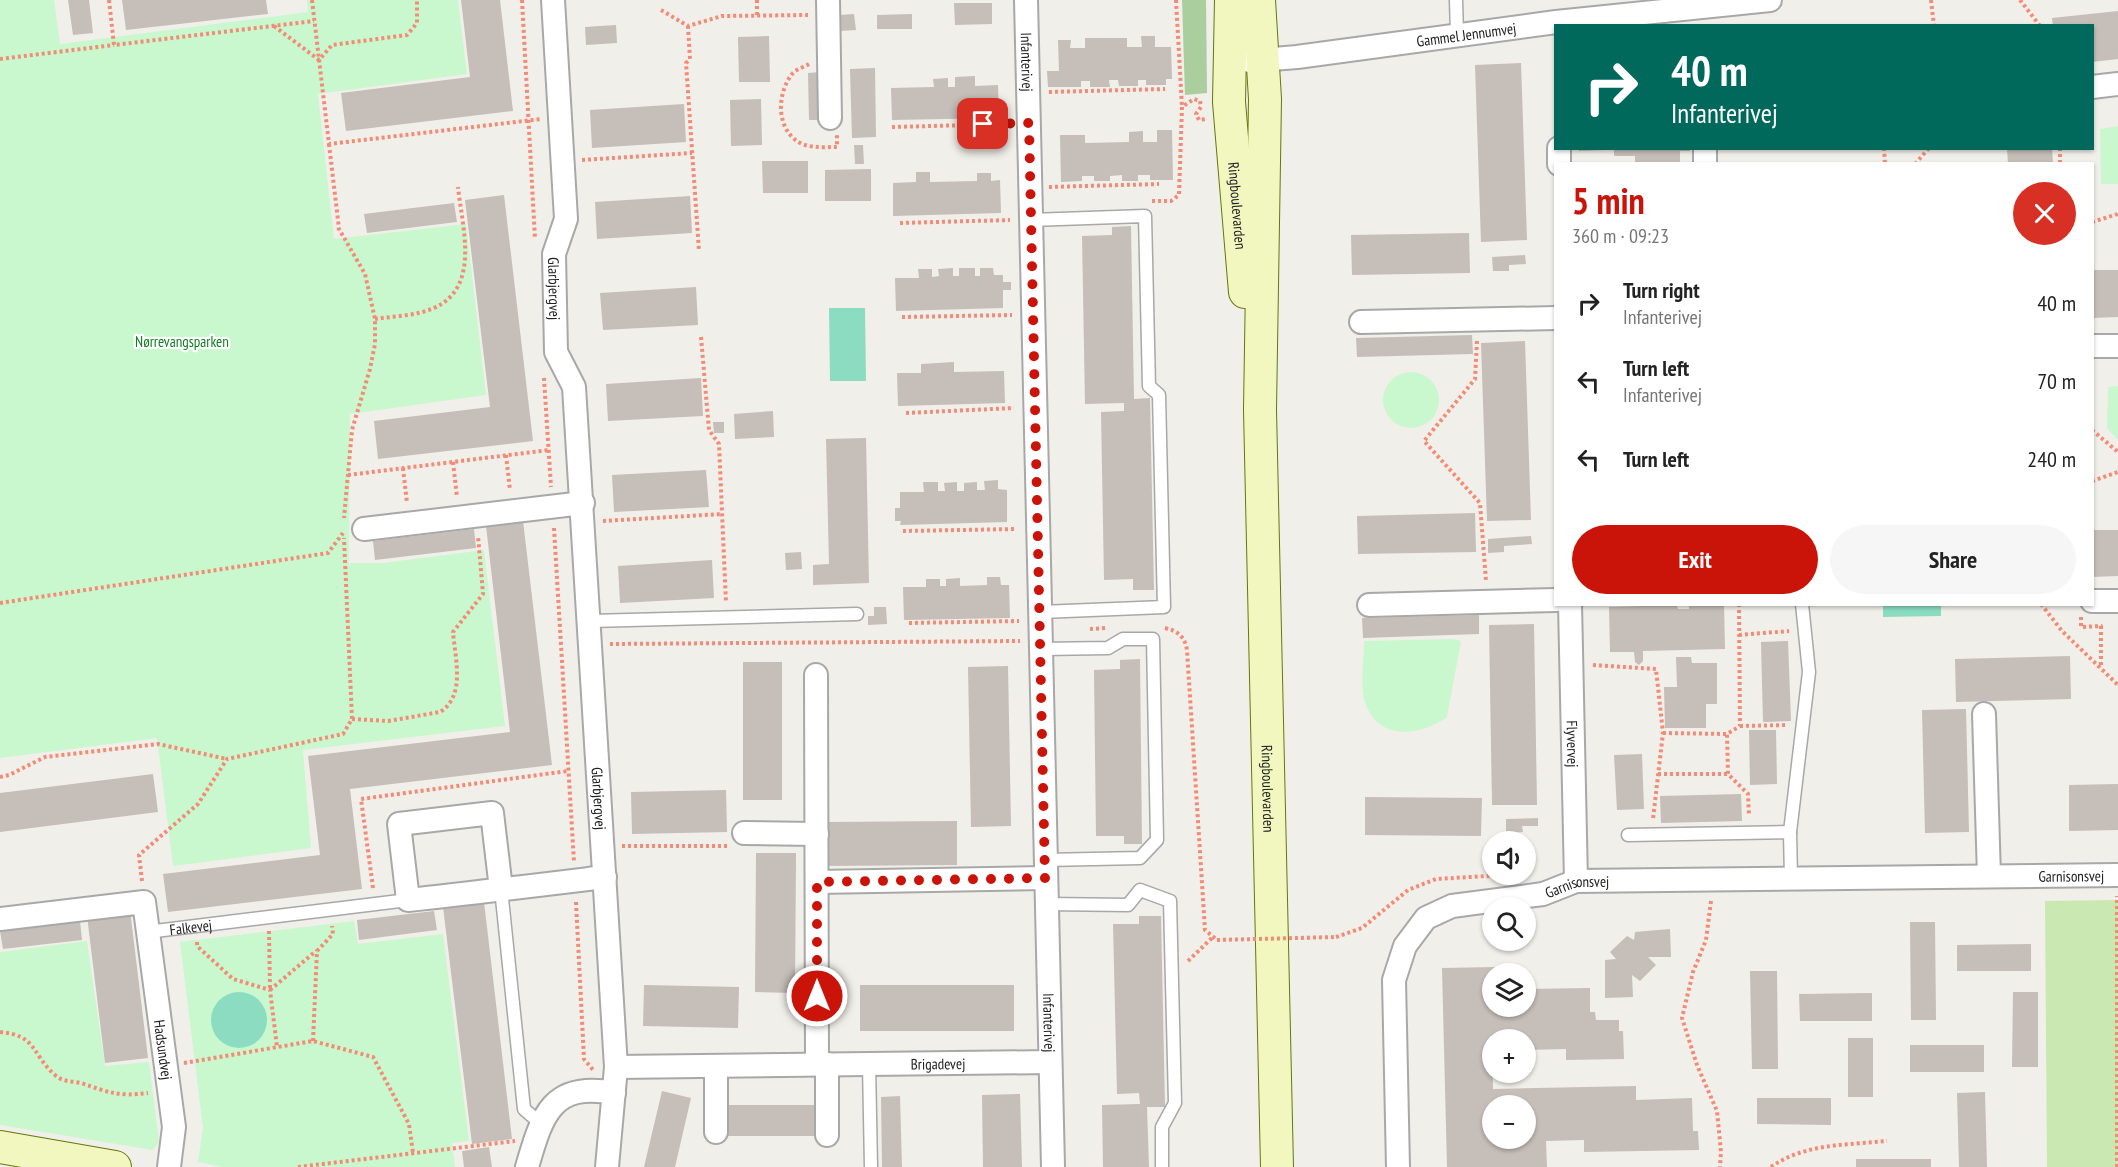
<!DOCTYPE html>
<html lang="en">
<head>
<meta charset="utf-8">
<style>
	body { margin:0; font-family:"PT Sans Narrow",sans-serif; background:#f6f6f6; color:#222; height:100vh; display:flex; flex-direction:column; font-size:22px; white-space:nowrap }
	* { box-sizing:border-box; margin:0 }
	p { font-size:20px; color:#767676 }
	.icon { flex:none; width:33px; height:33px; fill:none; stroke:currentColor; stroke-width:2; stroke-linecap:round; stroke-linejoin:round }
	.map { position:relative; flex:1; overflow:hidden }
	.side { position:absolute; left:1554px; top:162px; width:540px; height:444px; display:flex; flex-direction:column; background:#fff; border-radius:0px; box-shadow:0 2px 4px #0004 }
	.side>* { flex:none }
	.hud { position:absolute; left:1554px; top:24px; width:540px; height:126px; border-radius:0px; box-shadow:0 2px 4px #0004; background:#00695c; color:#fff; overflow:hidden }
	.buttons { position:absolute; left:1482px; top:831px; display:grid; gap:12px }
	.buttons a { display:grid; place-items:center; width:54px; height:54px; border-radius:50%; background:#fff; box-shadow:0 2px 4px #0004; font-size:30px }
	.pin { position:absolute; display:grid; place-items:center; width:51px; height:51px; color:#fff; margin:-26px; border-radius:12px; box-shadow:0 3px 9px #0006 }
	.me { position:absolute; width:66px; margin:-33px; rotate:0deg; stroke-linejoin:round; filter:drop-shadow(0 0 4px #0008) }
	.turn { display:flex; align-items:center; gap:21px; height:126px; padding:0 18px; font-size:27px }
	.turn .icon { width:78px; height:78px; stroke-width:2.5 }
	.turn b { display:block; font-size:42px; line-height:51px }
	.round { display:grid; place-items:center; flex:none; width:63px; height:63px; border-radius:32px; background:#f6f6f6 }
	.overview { display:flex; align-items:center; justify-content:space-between; height:102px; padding:0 18px }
	h1 { font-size:36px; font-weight:600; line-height:45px; color:#ca1409 }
	.primary-button { display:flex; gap:12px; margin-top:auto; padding:12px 18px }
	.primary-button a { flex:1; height:69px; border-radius:36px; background:#ca1409; color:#fff; font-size:24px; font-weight:600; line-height:69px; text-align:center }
	.primary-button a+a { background:#f6f6f6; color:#222 }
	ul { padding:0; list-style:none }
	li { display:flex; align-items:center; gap:18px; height:78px; padding:0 18px }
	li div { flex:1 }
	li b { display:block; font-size:22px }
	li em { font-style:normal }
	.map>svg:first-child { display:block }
	.grass { fill:#c9e8b2 }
	.forest { fill:#abce9f }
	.park { fill:#c9f8cf }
	.pitch { fill:#8bdcc1 }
	.building { fill:#c6beb8; fill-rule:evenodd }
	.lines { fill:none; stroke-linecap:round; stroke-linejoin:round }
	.lane-casing { stroke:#a8a8a8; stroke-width:15 }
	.street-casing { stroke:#a8a8a8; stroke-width:26 }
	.secondary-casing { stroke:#65770a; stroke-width:34 }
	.path { stroke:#f48b77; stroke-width:4; stroke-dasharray:3 3; stroke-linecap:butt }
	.lane { stroke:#fff; stroke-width:12 }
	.street { stroke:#fff; stroke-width:22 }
	.secondary { stroke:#f2f7c0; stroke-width:32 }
	.path-bridge { stroke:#f48b77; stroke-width:4; stroke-dasharray:3 3; stroke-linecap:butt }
	.route { stroke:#ca1409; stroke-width:10; stroke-dasharray:0 18 }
	.labels { text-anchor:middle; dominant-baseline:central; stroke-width:4.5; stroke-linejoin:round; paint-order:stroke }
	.street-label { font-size:15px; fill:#212121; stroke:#fff }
	.park-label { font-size:15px; fill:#117e20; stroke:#fff }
</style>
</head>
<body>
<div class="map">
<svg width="2118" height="1167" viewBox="0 0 2118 1167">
	<rect width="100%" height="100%" fill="#f1efe9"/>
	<!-- grass -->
	<path class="grass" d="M2118,900V1167H2047L2045,901Z"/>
	<!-- forest -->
	<path class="forest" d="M1182,0H1206L1207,93L1185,95Z"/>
	<!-- park -->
	<g class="park">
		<path d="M0,0H54L60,44L308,12L307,0H458L467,74L318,94L334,239L466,224L486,395L350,414L349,567L350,563H383L484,550L505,726L303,750L311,848L173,866L157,738L0,758Z"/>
		<path d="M2118,126V184H2101L2100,129Z"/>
		<circle cx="1411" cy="400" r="28"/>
		<path d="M2118,386V439H2117L2107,428L2108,387Z"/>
		<path d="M1454,639L1461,641L1447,717C1420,736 1378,742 1365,702C1360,688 1364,657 1364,641Z"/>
		<path d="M354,921L358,944L443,934L469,1141L452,1143L455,1167H222L198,1162L203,1128L180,942Z"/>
		<path d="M87,941L105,1066L149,1062L159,1142L153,1150L0,1125V952Z"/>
	</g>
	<!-- pitch -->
	<g class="pitch">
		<path d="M829,308H865L866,381H830Z"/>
		<path d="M1883,605H1941V616L1883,617Z"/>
		<circle cx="239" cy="1020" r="28"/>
	</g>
	<!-- building -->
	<g class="building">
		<path d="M68,0H89L93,33L73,35Z"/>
		<path d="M122,0H266L268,14L126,30Z"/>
		<path d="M461,0H500L513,111L346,131L341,93L470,77Z"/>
		<path d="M954,3H992V24L955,25Z"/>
		<path d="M2118,11V59L2092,62V26H2053L2052,18Z"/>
		<path d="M854,14L856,30L840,31L839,15Z"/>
		<path d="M912,14V29H877V15Z"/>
		<path d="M616,25L617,43L586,45L585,27Z"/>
		<path d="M769,36L770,82H739L738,37Z"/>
		<path d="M1141,36H1155V47H1171L1172,79H1166V85H1146V80H1138V86H1119L1118,80H1109L1110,87H1090V81H1081V87H1048L1047,71H1059L1058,40H1071L1070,48H1085V38H1127V47H1142Z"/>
		<path d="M1521,63L1527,240L1481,242L1475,65Z"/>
		<path d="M875,68L876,137L852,138L850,69Z"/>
		<path d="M821,72L822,120H809L808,73Z"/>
		<path d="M975,76V86L998,85L999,118L892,120L891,88L934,87L933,79L948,78V87H955V77Z"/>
		<path d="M761,99L762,145L731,146L730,100Z"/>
		<path d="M684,104L686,142L592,148L590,110Z"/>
		<path d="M1157,130H1172L1173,180H1150V175H1138V181H1122V175L1110,176V181H1094V176H1082V181L1061,182L1060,135H1085V143L1129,142V132L1143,131V142H1157Z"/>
		<path d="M854,145H863L864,164H855Z"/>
		<path d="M1579,148H1605V150L1579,151Z"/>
		<path d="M1614,148H1690V151H1680V164H1635V156H1614Z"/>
		<path d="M2007,148H2052L2053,164H2008Z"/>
		<path d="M762,161H808V193H763Z"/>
		<path d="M871,169V201H825V170Z"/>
		<path d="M916,172H930V182L977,181V173H991V181L1000,180L1001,213L893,216V183L916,182Z"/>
		<path d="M504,195L533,441L378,459L374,421L490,407L465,200Z"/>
		<path d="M690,196L692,233L597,239L595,202Z"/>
		<path d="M454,203L457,222L367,233L364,214Z"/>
		<path d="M1131,226L1134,399L1150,398L1154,590H1133V579L1104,580L1101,412L1124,411V403L1085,404L1082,236L1112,235V227Z"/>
		<path d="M1469,233L1470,273L1352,275L1351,235Z"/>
		<path d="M1525,255L1526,264L1509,265V271H1493L1492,257Z"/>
		<path d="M953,268V276H959V268H975V276H980V268H993L994,275H1003V282H1011V290H1003V308L896,311L895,278H919L918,269H932V277L939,276L938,269Z"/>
		<path d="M2092,270H2118V317L2092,318Z"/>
		<path d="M696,287L698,325L603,330L600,293Z"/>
		<path d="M1472,335L1473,354L1357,357L1356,338Z"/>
		<path d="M1525,341L1531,520L1487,521L1481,343Z"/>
		<path d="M954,362V372L1004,371L1005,403L898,406L897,373H921V364Z"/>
		<path d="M701,378L703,416L608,421L606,384Z"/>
		<path d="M773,411L774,437L735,439L734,414Z"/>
		<path d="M713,422H724V433H714Z"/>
		<path d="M866,438L869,583L813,585V565L829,564L826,439Z"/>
		<path d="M706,470L709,507L614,512L612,475Z"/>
		<path d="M998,480V489L1007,490V522L900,525L901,521H895V508H900V492H924L923,482H938V491H945L944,483L957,482V491H964V483L977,482V490H985L984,481Z"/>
		<path d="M1475,513L1476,552L1358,554L1357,516Z"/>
		<path d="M523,521L552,765L350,789L362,889L168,912L163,874L320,855L308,756L510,732L486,526Z"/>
		<path d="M474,529L476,548L375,560L373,541Z"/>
		<path d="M2092,530H2118V576L2092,577Z"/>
		<path d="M1531,536L1532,544L1504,546V552L1488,553V539Z"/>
		<path d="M801,552L802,569L786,570L785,553Z"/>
		<path d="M712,560L714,598L620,603L618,566Z"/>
		<path d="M987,577H1000L1001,585H1009L1010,618L904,620L903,587H926V579H940V586H946V579L960,578V586L987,585Z"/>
		<path d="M1709,604H1724L1725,649L1643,651V661L1639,665L1635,662L1634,652H1610L1609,607L1677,605L1678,609H1689V605Z"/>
		<path d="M874,607H886L887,624L868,625V616H874Z"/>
		<path d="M1479,615V634L1363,638L1362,618Z"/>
		<path d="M1534,624L1537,805H1492L1489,625Z"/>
		<path d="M1788,641L1791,721L1763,722L1761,642Z"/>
		<path d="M2070,656L2071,699L1956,702L1955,659Z"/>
		<path d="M1676,657H1691L1692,663H1717V704H1706V728H1665L1664,687H1677Z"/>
		<path d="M1140,659L1142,844H1124V836H1096L1094,670L1120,669V660Z"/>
		<rect x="743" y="662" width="39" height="138"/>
		<path d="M1008,666L1011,826L971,827L968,667Z"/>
		<path d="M1966,709L1969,832L1925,833L1922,710Z"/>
		<path d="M1749,730H1776L1777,784L1750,785Z"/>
		<path d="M1642,754L1644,809L1617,810L1614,755Z"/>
		<path d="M153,774L158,812L0,832V793Z"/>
		<path d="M2118,784V830L2069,831V785Z"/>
		<path d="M726,790L727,832L632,834L631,792Z"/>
		<path d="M1741,794L1742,821L1661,823L1660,796Z"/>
		<path d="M1365,797L1482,798L1481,836L1365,835Z"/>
		<path d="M1538,818V826H1522L1523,832L1506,833V819Z"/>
		<path d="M957,821V865L822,866V822Z"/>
		<path d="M756,853H796L795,993L755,992Z"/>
		<path d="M484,902L512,1139L472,1144L443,907Z"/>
		<path d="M130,910L148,1058L105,1063L87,916Z"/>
		<path d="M434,911L437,930L359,940L357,920Z"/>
		<path d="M1139,916H1161L1165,1107H1147L1149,1167H1103L1102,1105L1140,1104L1139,1093L1117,1094L1113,924H1139Z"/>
		<path d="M80,921L82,940L3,949L0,931Z"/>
		<path d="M1910,922H1935L1936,1020H1911Z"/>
		<path d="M1670,929L1671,957H1648L1656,965L1640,981L1632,975L1633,997L1605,998V960L1616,959L1610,952L1627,936L1634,940L1635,932Z"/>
		<path d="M2031,944V971H1957V945Z"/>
		<path d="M1495,967L1492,1006H1526V989L1590,988V1012H1595L1596,1020H1619V1031H1623L1624,1059L1566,1060V1049L1526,1050V1040H1492L1493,1089L1636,1086V1100L1692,1098L1693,1131H1698L1699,1150L1584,1152V1140L1546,1141L1547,1167H1447L1442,968ZM1492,1106H1526V1138H1492Z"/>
		<path d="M1750,971H1777L1778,1069H1752Z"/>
		<path d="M644,985L739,987L738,1028L643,1026Z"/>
		<rect x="860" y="985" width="154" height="46"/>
		<path d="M2013,992H2038V1067H2012Z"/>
		<path d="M1872,993V1021H1800L1799,994Z"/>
		<rect x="1848" y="1038" width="25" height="59"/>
		<rect x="1910" y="1045" width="74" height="27"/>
		<path d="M662,1091L691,1098L675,1167H644Z"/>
		<path d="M1985,1092L1987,1167H1959L1957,1093Z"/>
		<path d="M1020,1094L1022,1167H983L982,1095Z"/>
		<path d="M900,1096L902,1167H882L881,1097Z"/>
		<path d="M1757,1098H1831V1125L1757,1124Z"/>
		<path d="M726,1105H817L818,1136H726Z"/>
		<path d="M489,1147L492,1167H464L462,1151Z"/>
		<rect x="1856" y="1159" width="75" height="8"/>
	</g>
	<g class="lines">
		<!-- lane casing -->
		<g class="lane-casing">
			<g id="lane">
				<path d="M1456,0L1457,35"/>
				<path d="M1031,220L1145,216L1149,386L1159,395L1164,607L1041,612"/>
				<path d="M590,621L857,614"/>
				<path d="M1042,649L1108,648L1123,639H1153L1157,840L1140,858L1045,860"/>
				<path d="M1790,832L1809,672L1802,604"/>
				<path d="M1628,835L1790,832L1791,878"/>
				<path d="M501,889L524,1109L540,1123"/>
				<path d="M1046,904L1128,905L1140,890L1170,901L1175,1103L1162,1127V1167"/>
				<path id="s1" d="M147,932L408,900"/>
				<path d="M869,1064L871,1167"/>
			</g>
		</g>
		<!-- street casing -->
		<g class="street-casing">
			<g id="street">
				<path id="s2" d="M553,0L566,219L554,254L556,352L574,387L616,1067L607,1167"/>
				<path d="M828,0L830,118"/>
				<path id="s3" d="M1026,0L1053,1167"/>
				<path id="s4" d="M1250,61L1297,57L1556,22L1770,0"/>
				<path d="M2092,87L2118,84"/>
				<path d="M1559,148V164"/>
				<path d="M1705,148V164"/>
				<path d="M1361,322L1556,318"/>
				<path d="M2092,346H2118"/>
				<path d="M364,529L583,503"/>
				<path d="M2092,601H2118"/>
				<path id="s5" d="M1570,604L1576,881"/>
				<path d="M1369,605L1556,600"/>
				<path d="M816,675L817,1064"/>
				<path d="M1984,714L1989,876"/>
				<path d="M744,833L817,834"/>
				<path d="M817,882L1045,878"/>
				<path d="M501,889L492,813L399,824L408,900C474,893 539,885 605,877"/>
				<path id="s6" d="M0,919L144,902L174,1127L169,1167"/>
				<path d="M827,1064V1135"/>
				<path id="s7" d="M616,1067L1049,1062"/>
				<path d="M716,1132V1066"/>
				<path d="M527,1167C542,1116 551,1081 614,1093"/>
				<path id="s8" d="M1398,1167L1394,980L1405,946L1426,918L1452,906L1543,894L1576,881L2118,875"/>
			</g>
		</g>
		<!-- secondary casing -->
		<g class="secondary-casing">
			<g id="secondary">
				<path id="s9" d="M1231,0L1229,102L1245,292"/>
				<path id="s10" d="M1259,0L1265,99L1260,410L1277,1167"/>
				<path d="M0,1147L115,1167"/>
			</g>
		</g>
		<!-- path -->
		<g class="path">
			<path d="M109,0L114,45L314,21"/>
			<path d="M312,0L329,144L541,119"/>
			<path d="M522,0L535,239"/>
			<path d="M757,0V16"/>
			<path d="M1176,0L1182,107"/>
			<path d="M1931,0L1934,26"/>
			<path d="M2020,0L2040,26"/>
			<path d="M661,10L688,26L722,16L808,15"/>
			<path d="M274,26L319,60L332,45L407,35L417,23V0"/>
			<path d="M688,26L690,59L686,63L699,251"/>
			<path d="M0,59L114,45"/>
			<path d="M809,64C804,67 797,69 793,73C775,94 776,135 805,145C815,148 827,147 837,147V135"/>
			<path d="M1049,92L1165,89"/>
			<path d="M892,127L1009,124"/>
			<path d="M329,144L339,229L365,274L375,319V344L370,369L352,430L344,518"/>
			<path d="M1884,148L1885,164"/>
			<path d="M2060,148V164"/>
			<path d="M582,160L692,153"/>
			<path d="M1915,164L1929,148"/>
			<path d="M1049,187L1159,184"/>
			<path d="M1152,201H1171L1179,195L1182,107L1194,99L1200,101L1201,107L1196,114L1199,120L1206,119"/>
			<path d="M2092,222L2118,214"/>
			<path d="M900,223L1010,220"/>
			<path d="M902,317L1012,315"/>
			<path d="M375,319C394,316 416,316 434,308C481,287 462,227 458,187"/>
			<path d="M701,337L709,430L719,444L726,603"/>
			<path d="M1477,341L1475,379L1424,441L1480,503L1486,581"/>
			<path d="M544,378L551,487"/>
			<path d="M906,413L1014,408"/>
			<path d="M2092,430L2118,452"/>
			<path d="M506,455L510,490"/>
			<path d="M453,462L457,497"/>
			<path d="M403,468L407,503"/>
			<path d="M348,475L549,450"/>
			<path d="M2092,481L2118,472"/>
			<path d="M603,521L722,514"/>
			<path d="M554,528L574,862"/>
			<path d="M903,531L1017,529"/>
			<path d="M0,603L328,553L343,533"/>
			<path d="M1739,604L1740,726L1727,734L1728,774L1748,794L1749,816"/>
			<path d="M2041,604L2062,631L2118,685"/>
			<path d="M2081,617V627L2101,626V666"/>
			<path d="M909,623L1019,621"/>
			<path d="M1165,628C1178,631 1185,637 1187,650L1205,930L1217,940"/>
			<path d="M1090,629L1107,628"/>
			<path d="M1739,635L1789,631"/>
			<path d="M610,644L1020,641"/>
			<path d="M1593,665L1656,669L1663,733L1653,819"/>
			<path d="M352,719L388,721L440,712C466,696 455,658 453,632L483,594L478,536"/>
			<path d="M1740,726L1788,725"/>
			<path d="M1663,733L1727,734"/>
			<path d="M1658,774H1728"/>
			<path d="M0,777L9,775L45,757L158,744L227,759"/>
			<path d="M622,846H728"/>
			<path d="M142,881L139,855L198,804L227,759L343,734L352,719L344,538"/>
			<path d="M373,888L361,799L568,771"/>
			<path d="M1711,901L1706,940L1693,972L1682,1018L1697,1065L1717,1111L1721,1152L1720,1167"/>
			<path d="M576,902L584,1059L594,1071"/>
			<path d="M269,931L270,990"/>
			<path d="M1336,937L1362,928L1408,890L1436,879L1504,875"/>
			<path d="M197,942V946L233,979L270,990L277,1047"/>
			<path d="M1188,961L1212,938"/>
			<path d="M270,990L316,951"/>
			<path d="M0,1032C37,1035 32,1055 55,1075C62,1082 72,1081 81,1083C108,1092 118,1097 148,1093"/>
			<path d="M313,1041L317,951L333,934L332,926"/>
			<path d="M184,1063L313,1041L373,1057L409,1124L413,1153"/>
			<path d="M298,1167L515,1141"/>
			<path d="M1771,1167C1805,1143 1848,1145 1887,1141"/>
			<path d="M2117,1167V896"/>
		</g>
		<!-- lane -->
		<use href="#lane" class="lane"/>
		<!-- street -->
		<use href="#street" class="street"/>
		<!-- secondary -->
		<use href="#secondary" class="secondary"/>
		<!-- path-bridge -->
		<path class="path-bridge" d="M1217,940L1336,937"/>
	</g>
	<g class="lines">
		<!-- route -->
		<path class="route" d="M817,996V882L1045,878L1029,123L983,124"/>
	</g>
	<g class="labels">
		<!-- street labels -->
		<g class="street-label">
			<text stroke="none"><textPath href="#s4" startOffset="218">Gammel Jennumvej</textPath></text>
			<text stroke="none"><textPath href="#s3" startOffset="62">Infanterivej</textPath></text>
			<text stroke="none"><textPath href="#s9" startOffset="206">Ringboulevarden</textPath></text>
			<text stroke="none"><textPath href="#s2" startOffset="291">Glarbjergvej</textPath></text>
			<text stroke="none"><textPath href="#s5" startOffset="140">Flyvervej</textPath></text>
			<text stroke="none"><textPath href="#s10" startOffset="789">Ringboulevarden</textPath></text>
			<text stroke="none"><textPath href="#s2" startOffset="806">Glarbjergvej</textPath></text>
			<text stroke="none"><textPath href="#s8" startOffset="909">Garnisonsvej</textPath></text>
			<text stroke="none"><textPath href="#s8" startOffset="414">Garnisonsvej</textPath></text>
			<text stroke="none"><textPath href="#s1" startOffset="44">Falkevej</textPath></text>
			<text stroke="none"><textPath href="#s3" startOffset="1023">Infanterivej</textPath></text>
			<text stroke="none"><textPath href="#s6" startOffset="294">Hadsundvej</textPath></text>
			<text stroke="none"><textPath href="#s7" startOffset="322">Brigadevej</textPath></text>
		</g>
		<!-- park labels -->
		<g class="park-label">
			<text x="182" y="341">Nørrevangsparken</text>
		</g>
	</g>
</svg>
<div class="buttons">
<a><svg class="icon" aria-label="sound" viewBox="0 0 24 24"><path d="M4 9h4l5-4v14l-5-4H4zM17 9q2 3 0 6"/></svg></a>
<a><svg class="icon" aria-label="search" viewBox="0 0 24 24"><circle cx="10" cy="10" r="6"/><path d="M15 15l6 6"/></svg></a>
<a><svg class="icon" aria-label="layers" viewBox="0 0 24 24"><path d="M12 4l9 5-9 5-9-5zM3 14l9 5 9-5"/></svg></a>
<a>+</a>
<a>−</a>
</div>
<div class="pin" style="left:983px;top:124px;background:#d93025"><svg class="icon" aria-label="arrive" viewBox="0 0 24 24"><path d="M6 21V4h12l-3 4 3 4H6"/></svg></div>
<svg class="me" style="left:817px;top:996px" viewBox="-20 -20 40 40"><circle r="17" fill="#ca1409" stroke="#fff" stroke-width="3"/><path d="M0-11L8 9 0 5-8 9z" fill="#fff"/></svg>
<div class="hud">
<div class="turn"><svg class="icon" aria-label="right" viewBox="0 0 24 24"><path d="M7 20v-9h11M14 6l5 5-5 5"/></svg><div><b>40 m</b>Infanterivej</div></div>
</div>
<section class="side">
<div class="overview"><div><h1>5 min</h1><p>360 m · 09:23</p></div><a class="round" style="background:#d93025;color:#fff"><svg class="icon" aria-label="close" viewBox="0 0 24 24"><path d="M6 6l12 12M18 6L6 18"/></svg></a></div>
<ul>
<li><svg class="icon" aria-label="right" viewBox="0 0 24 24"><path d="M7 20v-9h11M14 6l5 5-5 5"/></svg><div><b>Turn right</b><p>Infanterivej</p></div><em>40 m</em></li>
<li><svg class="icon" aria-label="left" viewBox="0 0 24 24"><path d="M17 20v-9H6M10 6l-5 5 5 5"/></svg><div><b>Turn left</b><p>Infanterivej</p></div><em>70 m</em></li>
<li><svg class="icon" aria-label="left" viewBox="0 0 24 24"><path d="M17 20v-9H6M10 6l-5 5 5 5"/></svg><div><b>Turn left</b></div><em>240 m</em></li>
</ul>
<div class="primary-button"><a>Exit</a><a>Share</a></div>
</section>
</div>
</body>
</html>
